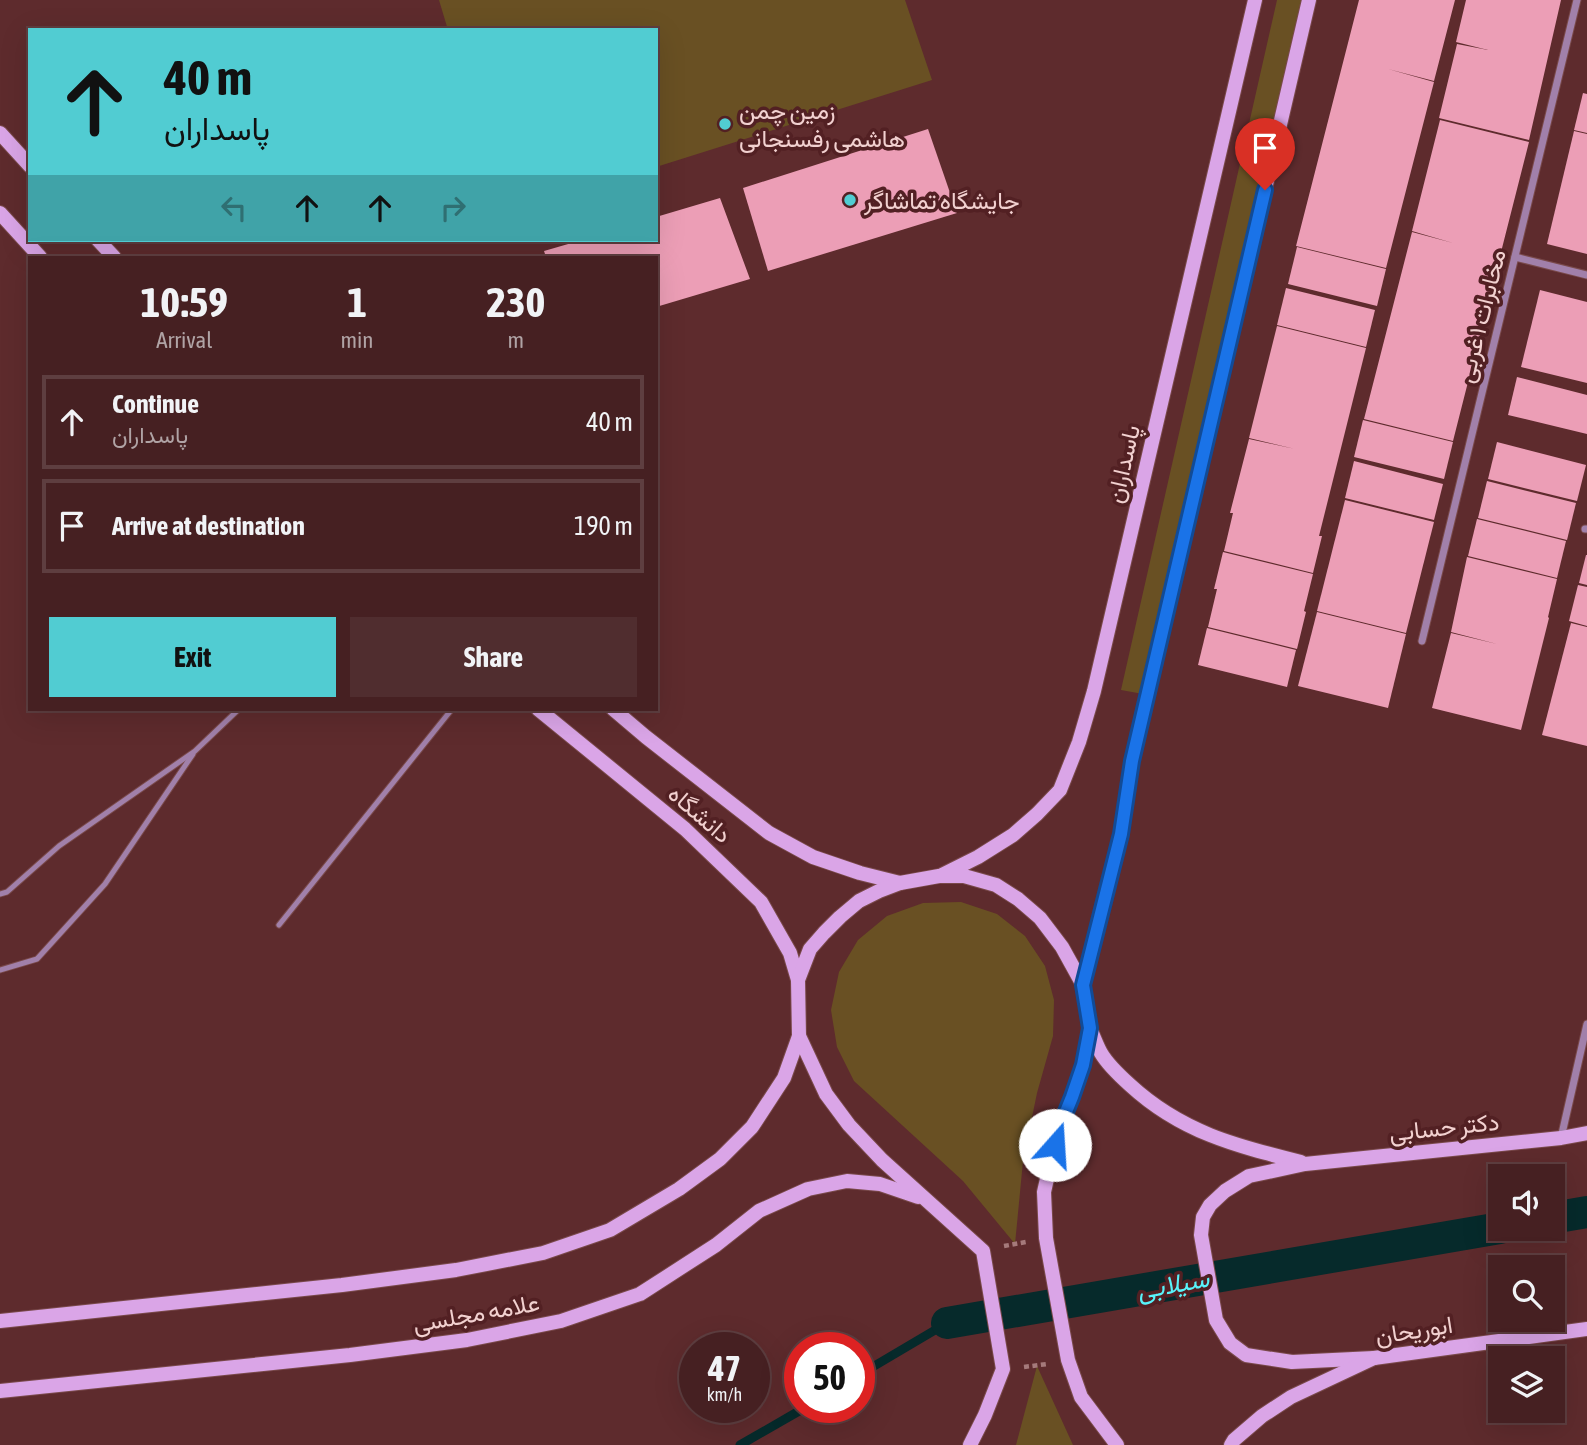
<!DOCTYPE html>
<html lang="en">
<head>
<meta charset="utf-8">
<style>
	body { margin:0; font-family:"Asap Condensed",Vazirmatn,sans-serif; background:#502d2f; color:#f1f3f6; height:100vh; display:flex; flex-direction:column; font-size:26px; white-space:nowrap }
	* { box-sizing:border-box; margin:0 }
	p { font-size:23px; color:#b0a3a5 }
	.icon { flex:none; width:38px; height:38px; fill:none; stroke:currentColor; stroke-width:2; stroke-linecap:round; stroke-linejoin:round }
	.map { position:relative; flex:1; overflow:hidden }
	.panel { position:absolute; left:28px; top:256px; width:630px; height:455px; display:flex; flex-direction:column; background:#462022; border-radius:0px; box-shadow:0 7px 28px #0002,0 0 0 2px #5e3e40 }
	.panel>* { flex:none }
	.hud { position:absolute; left:28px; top:28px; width:630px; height:214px; border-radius:0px; box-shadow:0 7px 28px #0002,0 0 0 2px #5e3e40; background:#51ccd2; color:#111; overflow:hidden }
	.tools { position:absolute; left:1488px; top:1164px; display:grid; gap:14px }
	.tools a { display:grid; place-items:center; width:77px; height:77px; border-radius:0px; background:#462022; box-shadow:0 7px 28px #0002,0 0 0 2px #5e3e40; font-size:35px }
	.speed { position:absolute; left:679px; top:1332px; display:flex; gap:14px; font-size:35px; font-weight:700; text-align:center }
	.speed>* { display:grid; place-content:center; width:91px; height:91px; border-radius:50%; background:#462022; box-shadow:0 7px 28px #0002,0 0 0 2px #5e3e40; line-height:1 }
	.speed small { font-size:18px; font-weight:400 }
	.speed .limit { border:10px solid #d22; background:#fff; color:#111 }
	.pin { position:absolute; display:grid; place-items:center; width:60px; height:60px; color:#fff; margin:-72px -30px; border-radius:50% 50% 50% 0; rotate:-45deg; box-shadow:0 0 7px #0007 }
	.pin .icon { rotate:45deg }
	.me { position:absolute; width:77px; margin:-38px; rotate:19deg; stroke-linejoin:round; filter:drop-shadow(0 0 5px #0008) }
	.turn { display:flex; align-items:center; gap:24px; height:147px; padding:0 21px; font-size:32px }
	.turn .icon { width:91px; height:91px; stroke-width:2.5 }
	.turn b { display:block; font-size:49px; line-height:60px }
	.lanes { display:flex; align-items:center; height:66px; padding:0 21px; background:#0003; justify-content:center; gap:35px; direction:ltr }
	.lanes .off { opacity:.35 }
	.eta { display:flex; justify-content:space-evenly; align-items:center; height:119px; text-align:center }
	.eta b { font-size:42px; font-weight:700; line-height:49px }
	.cta { display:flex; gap:14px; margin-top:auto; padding:14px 21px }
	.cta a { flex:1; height:80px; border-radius:0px; background:#51ccd2; color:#111; font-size:28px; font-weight:700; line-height:80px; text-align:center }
	.cta a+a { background:#502d2f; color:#f1f3f6 }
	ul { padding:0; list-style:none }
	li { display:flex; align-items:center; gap:21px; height:94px; margin:0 14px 10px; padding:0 7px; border:4px solid #5e3e40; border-radius:0px }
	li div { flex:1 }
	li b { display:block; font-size:26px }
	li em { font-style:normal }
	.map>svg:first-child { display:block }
	.green { fill:#695023 }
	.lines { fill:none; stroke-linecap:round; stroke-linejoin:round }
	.stream { stroke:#062a2b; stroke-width:9 }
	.canal { stroke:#062a2b; stroke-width:32 }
	.building { fill:#ec9eb6 }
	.service-casing { stroke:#79494a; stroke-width:7 }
	.minor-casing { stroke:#79494a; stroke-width:9 }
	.secondary-casing { stroke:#79494a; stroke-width:16 }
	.path { stroke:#a57a7b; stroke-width:4.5; stroke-dasharray:5 3.5; stroke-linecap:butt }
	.service { stroke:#a180aa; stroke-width:5 }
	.minor { stroke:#a180aa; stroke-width:7 }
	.secondary { stroke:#daa5e7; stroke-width:14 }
	.route-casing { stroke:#114b97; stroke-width:18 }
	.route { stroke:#1a73e8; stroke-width:12 }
	.poi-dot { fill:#51ccd2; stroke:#522023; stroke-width:2.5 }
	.labels { text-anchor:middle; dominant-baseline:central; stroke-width:7; stroke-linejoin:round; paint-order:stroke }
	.poi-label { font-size:24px; fill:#f2d1d0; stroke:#522023; text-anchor:start }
	.street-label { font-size:24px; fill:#f2d1d0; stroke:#522023 }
	.water-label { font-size:26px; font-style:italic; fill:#58f3fa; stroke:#522023 }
</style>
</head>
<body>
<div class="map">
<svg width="1587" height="1445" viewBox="0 0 1587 1445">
	<rect width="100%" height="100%" fill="#5e2b2d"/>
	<!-- green -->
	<g class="green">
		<path d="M439,0H905L932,80L656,167V30H448Z"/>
		<path d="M1277,0H1302L1143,694L1121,690Z"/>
		<path d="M961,902L997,914L1025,936L1045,966L1054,1000L1053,1036L1037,1093L1023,1161L1015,1244L963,1181L854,1081L837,1047L831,1010L839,972L858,940L887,916L923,903Z"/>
		<path d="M1037,1366L1073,1445H1016Z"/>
	</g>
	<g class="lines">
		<!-- stream -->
		<g class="stream">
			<path d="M859,1375L947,1323"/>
			<path d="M740,1445L806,1407"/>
		</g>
		<!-- canal -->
		<g class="canal">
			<path d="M1552,1218L1587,1212"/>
			<path d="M947,1323L1500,1228"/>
		</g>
	</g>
	<!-- building -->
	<g class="building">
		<path d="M1359,0H1455L1434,81L1388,69L1434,82L1386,268L1296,246Z"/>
		<path d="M1466,0H1561L1529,140L1439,118L1457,44L1488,50L1456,42Z"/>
		<path d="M1583,93L1587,94V133L1574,130Z"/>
		<path d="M1440,120L1529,142L1453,441L1364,419L1412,232L1453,243L1412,231Z"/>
		<path d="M928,129L957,213L768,271L743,188Z"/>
		<path d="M1574,131L1587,134V254L1547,244Z"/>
		<path d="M720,198L750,279L656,307V257H546L544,251L582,240H656V217Z"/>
		<path d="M1297,247L1386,269L1377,306L1288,284Z"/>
		<path d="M1286,288L1375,310L1366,347L1277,325Z"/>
		<path d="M1540,290L1587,302V383L1521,367Z"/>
		<path d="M1277,326L1366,348L1319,536H1322L1313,573L1224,551L1233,513H1230L1249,439L1295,449L1249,438Z"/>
		<path d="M1517,377L1587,395V434L1508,415Z"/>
		<path d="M1363,420L1453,442L1444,479L1354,457Z"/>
		<path d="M1497,442L1586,465L1577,501L1488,479Z"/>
		<path d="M1354,461L1443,484L1434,520L1345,498Z"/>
		<path d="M1487,481L1576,503L1567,540L1478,518Z"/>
		<path d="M1345,500L1434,522L1406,633L1317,611Z"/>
		<path d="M1477,519L1566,541L1557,578L1468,556Z"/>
		<path d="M1223,552L1313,574L1304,611L1306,612L1297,649L1208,627L1217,589H1214Z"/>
		<path d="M1586,555H1587V585L1579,583Z"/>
		<path d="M1467,557L1557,579L1548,617L1549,618L1521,730L1432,708L1451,633L1497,644L1451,632Z"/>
		<path d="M1578,585L1587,587V626L1569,621Z"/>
		<path d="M1317,612L1406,634L1388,708L1298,686Z"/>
		<path d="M1571,623L1587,627V746L1542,735Z"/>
		<path d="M1207,628L1296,650L1287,687L1198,665Z"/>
	</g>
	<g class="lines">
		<!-- service casing -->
		<g class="service-casing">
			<g id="service">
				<path d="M0,894L7,892L59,846L195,751L239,709"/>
				<path d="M279,925L452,709"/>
				<path d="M0,970L37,959L105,884L193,754"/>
			</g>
		</g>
		<!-- minor casing -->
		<g class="minor-casing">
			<g id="minor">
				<path d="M1515,257L1587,275"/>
				<path d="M1585,529H1587"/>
				<path d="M1422,641L1577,0"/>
				<path d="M1561,1138L1587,1024"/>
			</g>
		</g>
		<!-- secondary casing -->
		<g class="secondary-casing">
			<g id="secondary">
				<path d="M0,133L30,166"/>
				<path d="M0,213L40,257"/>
				<path d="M98,240L114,257"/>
				<path d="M538,709L685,829L761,902L790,953L798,980"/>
				<path d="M613,709L646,737L769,833L813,857L860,873L900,883"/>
				<path d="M942,875L978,857L1013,835L1037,814L1060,790L1079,742L1094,691L1255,0"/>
				<path d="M1083,985L1121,834L1132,761L1309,0"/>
				<path d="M1090,1029C1094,1037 1097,1046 1101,1053C1108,1065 1120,1076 1130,1085C1181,1132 1236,1146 1301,1162"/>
				<path d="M0,1321L342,1285L456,1270L543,1253L610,1230L679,1189L720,1159L752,1127L784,1078L799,1036"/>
				<path d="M1374,1358L1292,1362L1246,1355L1230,1343L1216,1320L1201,1235L1203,1217L1210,1205L1225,1191L1249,1176L1305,1164L1561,1138L1587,1133"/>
				<path d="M0,1391L350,1355L467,1340L561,1321L640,1294L716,1245L759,1211L808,1189L847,1181L880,1184L918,1197"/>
				<path d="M970,1445L985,1415L1003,1369L983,1251L882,1160L849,1125L826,1094L799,1036L798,980L810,949L824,933L840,917L859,901L879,891L900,883L939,876H964L996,885L1018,899L1040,918L1062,947L1083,985L1090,1029L1083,1065L1072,1097L1059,1129L1051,1161L1044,1192L1046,1238L1068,1360L1081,1397L1117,1445"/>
				<path d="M1231,1445L1234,1440L1262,1416L1291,1397L1374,1358L1587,1329"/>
			</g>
		</g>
		<!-- path -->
		<g class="path">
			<path d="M1004,1246L1026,1242"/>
			<path d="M1024,1367L1047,1364"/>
		</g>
		<!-- service -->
		<use href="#service" class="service"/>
		<!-- minor -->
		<use href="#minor" class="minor"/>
		<!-- secondary -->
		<use href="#secondary" class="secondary"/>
	</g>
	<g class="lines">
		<!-- route casing -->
		<g class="route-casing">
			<path id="route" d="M1055,1145L1059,1129L1072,1097L1083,1065L1090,1028L1083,985L1121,834L1132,761L1265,190"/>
		</g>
		<!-- route -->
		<use href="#route" class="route"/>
	</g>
	<!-- markers -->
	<g class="poi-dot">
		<circle cx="725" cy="124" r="7"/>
		<circle cx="850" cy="200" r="7"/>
	</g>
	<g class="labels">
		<!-- poi labels -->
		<g class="poi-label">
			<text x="739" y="110">زمین چمن<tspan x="739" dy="28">هاشمی رفسنجانی</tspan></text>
			<text x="864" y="200">جایشگاه تماشاگر</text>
		</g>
		<!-- street labels -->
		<g class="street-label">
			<text transform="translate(1481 316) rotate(-76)">مخابرات ۱ غربی</text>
			<text transform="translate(1123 464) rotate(-77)">پاسداران</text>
			<text transform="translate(700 814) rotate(41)">دانشگاه</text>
			<text transform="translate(1444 1127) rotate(-6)">دکتر حسابی</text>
			<text transform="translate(476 1313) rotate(-10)">علامه مجلسی</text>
			<text transform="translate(1414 1330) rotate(-9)">ابوریحان</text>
		</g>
		<!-- water labels -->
		<g class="water-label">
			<text transform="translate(1173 1284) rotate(-10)">سیلابی</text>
		</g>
	</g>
</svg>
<div class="tools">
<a><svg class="icon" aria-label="sound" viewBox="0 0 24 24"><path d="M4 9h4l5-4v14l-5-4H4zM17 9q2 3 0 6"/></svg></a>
<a><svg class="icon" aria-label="search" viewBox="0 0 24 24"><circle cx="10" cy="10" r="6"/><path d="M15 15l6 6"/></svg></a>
<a><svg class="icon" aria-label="layers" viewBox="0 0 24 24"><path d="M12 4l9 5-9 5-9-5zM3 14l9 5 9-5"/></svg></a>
</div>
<div class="speed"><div>47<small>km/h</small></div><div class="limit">50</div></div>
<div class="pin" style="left:1265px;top:190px;background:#d93025"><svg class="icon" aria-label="arrive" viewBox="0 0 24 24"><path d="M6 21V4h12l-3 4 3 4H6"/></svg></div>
<svg class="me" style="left:1055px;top:1145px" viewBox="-20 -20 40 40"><circle r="19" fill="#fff"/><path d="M0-13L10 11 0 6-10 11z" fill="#1a73e8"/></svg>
<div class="hud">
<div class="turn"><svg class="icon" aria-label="ahead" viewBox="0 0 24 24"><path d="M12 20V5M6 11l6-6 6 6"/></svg><div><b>40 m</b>پاسداران</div></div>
<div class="lanes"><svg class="icon off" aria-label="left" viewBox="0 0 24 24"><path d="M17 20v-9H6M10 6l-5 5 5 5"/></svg><svg class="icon" aria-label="ahead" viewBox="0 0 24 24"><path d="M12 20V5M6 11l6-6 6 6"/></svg><svg class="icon" aria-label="ahead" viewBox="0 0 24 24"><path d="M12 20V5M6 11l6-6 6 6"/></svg><svg class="icon off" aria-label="right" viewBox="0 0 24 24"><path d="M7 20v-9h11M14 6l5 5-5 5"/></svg></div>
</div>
<section class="panel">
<div class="eta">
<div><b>10:59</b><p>Arrival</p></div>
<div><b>1</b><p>min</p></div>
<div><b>230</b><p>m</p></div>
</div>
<ul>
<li><svg class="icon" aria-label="ahead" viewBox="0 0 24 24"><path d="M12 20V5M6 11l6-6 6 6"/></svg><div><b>Continue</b><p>پاسداران</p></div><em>40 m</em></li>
<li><svg class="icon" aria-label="arrive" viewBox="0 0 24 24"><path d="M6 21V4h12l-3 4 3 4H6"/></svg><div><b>Arrive at destination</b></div><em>190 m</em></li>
</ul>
<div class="cta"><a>Exit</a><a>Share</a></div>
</section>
</div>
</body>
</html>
